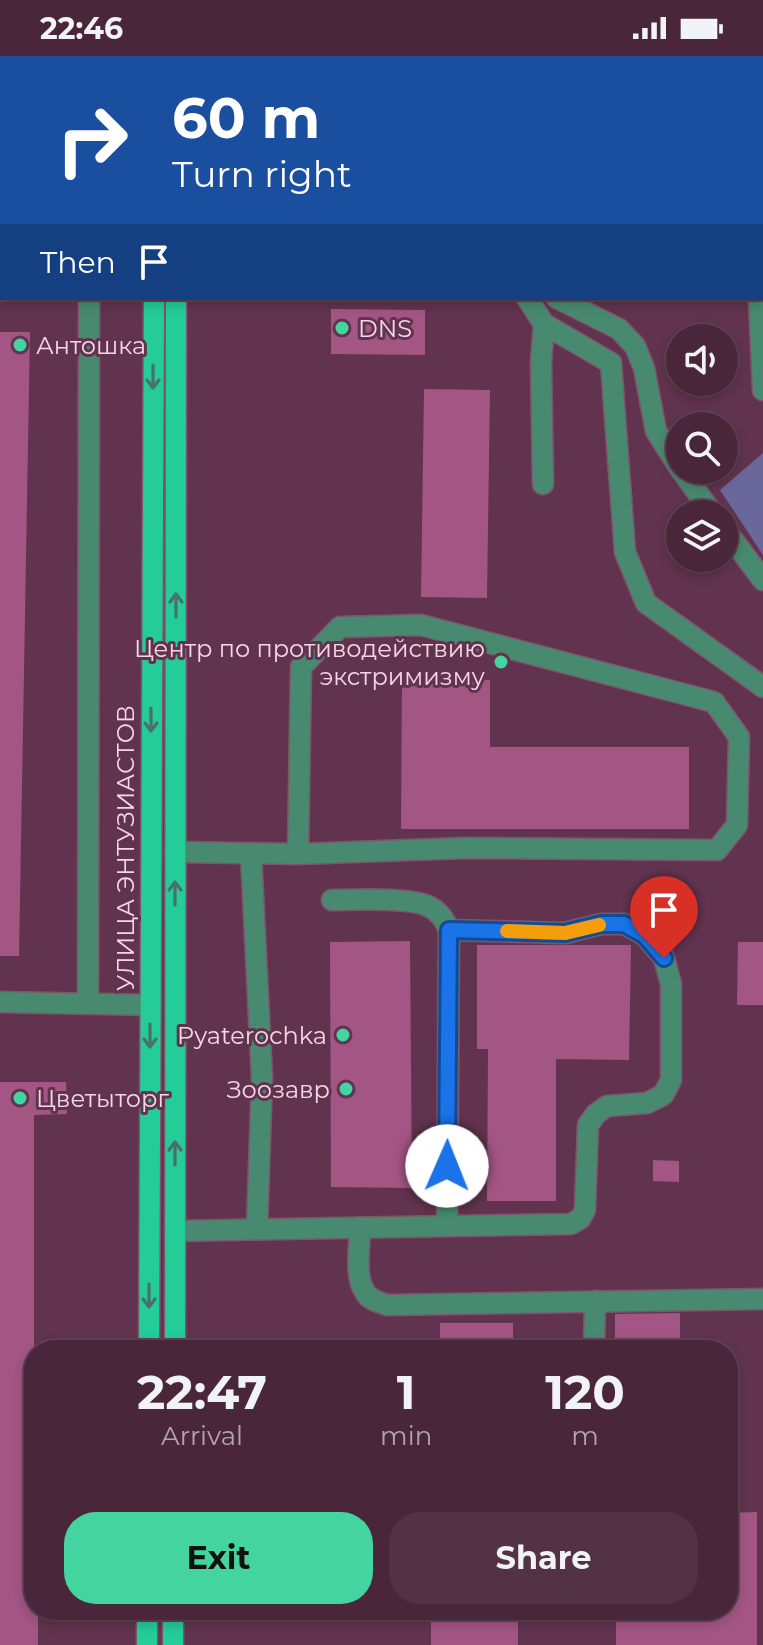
<!DOCTYPE html>
<html lang="en">
<head>
<meta charset="utf-8">
<style>
	body { margin:0; font-family:Montserrat,sans-serif; background:#533245; color:#f1f3f6; height:100vh; display:flex; flex-direction:column; font-size:30px; white-space:nowrap }
	* { box-sizing:border-box; margin:0 }
	p { font-size:26px; color:#b1a5af }
	.icon { flex:none; width:44px; height:44px; fill:none; stroke:currentColor; stroke-width:2; stroke-linecap:round; stroke-linejoin:round }
	.map { position:relative; flex:1; overflow:hidden }
	.side { position:absolute; left:24px; top:1284px; width:714px; height:280px; display:flex; flex-direction:column; background:#49263a; border-radius:32px; box-shadow:0 4px 12px #0003,0 0 0 2px #614354 }
	.side>* { flex:none }
	.banner { position:absolute; left:0px; top:0px; width:764px; height:244px; box-shadow:0 4px 12px #0003,0 0 0 2px #614354; background:#1a4fa0; color:#fff; overflow:hidden }
	.controls { position:absolute; left:666px; top:268px; display:grid; gap:16px }
	.controls a { display:grid; place-items:center; width:72px; height:72px; border-radius:50%; background:#49263a; box-shadow:0 4px 12px #0003,0 0 0 2px #614354; font-size:40px }
	.pin { position:absolute; display:grid; place-items:center; width:68px; height:68px; color:#fff; margin:-82px -34px; border-radius:50% 50% 50% 0; rotate:-45deg; box-shadow:0 0 8px #0007 }
	.pin .icon { rotate:45deg }
	.me { position:absolute; width:88px; margin:-44px; rotate:1deg; stroke-linejoin:round; filter:drop-shadow(0 0 6px #0008) }
	.turn { display:flex; align-items:center; gap:28px; height:168px; padding:0 40px; font-size:36px }
	.turn .icon { width:104px; height:104px; stroke-width:2.5 }
	.turn b { display:block; font-size:56px; line-height:68px }
	.then { display:flex; align-items:center; height:76px; padding:0 40px; background:#0003; gap:16px; font-size:30px }
	.eta { display:flex; justify-content:space-evenly; align-items:center; height:136px; text-align:center }
	.eta b { font-size:48px; font-weight:700; line-height:56px }
	.primary-button { display:flex; gap:16px; margin-top:auto; padding:16px 40px }
	.primary-button a { flex:1; height:92px; border-radius:32px; background:#43d4a0; color:#111; font-size:32px; font-weight:700; line-height:92px; text-align:center }
	.primary-button a+a { background:#533245; color:#f1f3f6 }
	.status { display:flex; justify-content:space-between; align-items:center; height:56px; padding:0 40px; background:#49263a; direction:ltr }
	.status svg { height:22px; fill:currentColor }
	.map>svg:first-child { display:block }
	.green { fill:#6a689b }
	.building { fill:#a35584 }
	.lines { fill:none; stroke-linecap:round; stroke-linejoin:round }
	.minor-casing { stroke:#7e546c; stroke-width:23 }
	.major-casing { stroke:#7e546c; stroke-width:23 }
	.minor { stroke:#488a6f; stroke-width:20 }
	.major { stroke:#24cc97; stroke-width:20 }
	.oneway { stroke:#49706b }
	.route-casing { stroke:#114b97; stroke-width:20 }
	.route { stroke:#1a73e8; stroke-width:14 }
	.slow { stroke:#f59e0b; stroke-width:14 }
	.poi-dot { fill:#43d4a0; stroke:#61334e; stroke-width:3 }
	.labels { text-anchor:middle; dominant-baseline:central; stroke-width:6; stroke-linejoin:round; paint-order:stroke }
	.poi-label { font-size:24px; fill:#f4d6e6; stroke:#61334e; text-anchor:start }
	.street-label { font-size:24px; fill:#f4d6e6; stroke:#61334e }
</style>
</head>
<body>
<div class="status"><b>22:46</b><svg viewBox="0 0 49 12"><path d="M0 12V9h3v3zM5 12V6h3v6zM10 12V3h3v9zM15 12V0h3v12zM26 1h20v11H26zM47 4h2v5h-2z"/></svg></div>
<div class="map">
<svg width="763" height="1589" viewBox="0 0 763 1589">
	<rect width="100%" height="100%" fill="#61334e"/>
	<!-- green -->
	<path class="green" d="M763,397V499L720,434Z"/>
	<!-- building -->
	<g class="building">
		<path d="M331,253L425,254V299L331,298Z"/>
		<path d="M0,276H30L19,900H0Z"/>
		<path d="M424,333L490,334L487,542L421,541Z"/>
		<path d="M402,624H490V691H689V773H401Z"/>
		<path d="M410,885L412,1132L331,1131L330,886Z"/>
		<path d="M738,886H763V949H737Z"/>
		<path d="M477,889H631L629,1004L556,1003V1145H487L488,993H477Z"/>
		<path d="M0,1026H66L67,1058L34,1059V1554H38V1589H0Z"/>
		<path d="M653,1104L679,1105V1126L653,1125Z"/>
		<path d="M680,1257V1294H615V1258Z"/>
		<rect x="440" y="1267" width="73" height="27"/>
		<path d="M757,1456V1589H616V1554H728V1457Z"/>
		<rect x="431" y="1554" width="87" height="35"/>
	</g>
	<g class="lines">
		<!-- minor casing -->
		<g class="minor-casing">
			<g id="minor">
				<path d="M473,0L475,2"/>
				<path d="M677,0V2"/>
				<path d="M759,0V2"/>
				<path d="M762,65H763"/>
				<path d="M0,189H2"/>
				<path d="M762,206H763"/>
				<path d="M527,242L544,268L611,307L625,496L646,547L763,631"/>
				<path d="M557,242L619,273L635,290L644,312L656,375L680,413"/>
				<path d="M759,242L763,334"/>
				<path d="M681,414L713,458"/>
				<path d="M543,428L541,306L544,268"/>
				<path d="M724,472L763,524"/>
				<path d="M175,796L298,798L465,792L717,794L737,769L739,681L714,646L421,569L340,571L301,611L298,798"/>
				<path d="M251,798L262,1022L257,1172"/>
				<path d="M332,844C356,844 409,841 428,850C439,855 444,863 449,874L447,1169"/>
				<path d="M0,946L151,949"/>
				<path d="M88,947L89,242"/>
				<path d="M360,1171C360,1189 354,1220 365,1236C369,1244 379,1246 387,1249L763,1243"/>
				<path d="M175,1175L571,1168L580,1163L585,1154L588,1069L596,1058L607,1050L647,1047L663,1039L671,1024V928L664,902L644,879L624,868H601L565,877L449,874"/>
				<path d="M594,1294L595,1245"/>
			</g>
		</g>
		<!-- major casing -->
		<g class="major-casing">
			<g id="major">
				<path d="M153,0V2"/>
				<path d="M177,2V0"/>
				<path d="M149,1294L154,242"/>
				<path d="M175,1294L176,242"/>
				<path d="M147,1589V1554"/>
				<path d="M173,1589V1554"/>
			</g>
		</g>
		<!-- minor -->
		<use href="#minor" class="minor"/>
		<!-- major -->
		<use href="#major" class="major"/>
	</g>
	<!-- one-way arrows -->
	<defs><path id="oneway-shaft" d="M-6 0H5M1.5-3L5.5 0L1.5 3" fill="none" stroke-width="1.6" stroke-linecap="round" stroke-linejoin="round" transform="scale(2)"/></defs>
	<g class="oneway">
		<use href="#oneway-shaft" transform="translate(153 321) rotate(90)"/>
		<use href="#oneway-shaft" transform="translate(176 549) rotate(-90)"/>
		<use href="#oneway-shaft" transform="translate(151 664) rotate(90)"/>
		<use href="#oneway-shaft" transform="translate(175 837) rotate(-90)"/>
		<use href="#oneway-shaft" transform="translate(150 980) rotate(90)"/>
		<use href="#oneway-shaft" transform="translate(175 1097) rotate(-90)"/>
		<use href="#oneway-shaft" transform="translate(149 1240) rotate(90)"/>
	</g>
	<g class="lines">
		<!-- route casing -->
		<g class="route-casing">
			<path id="route" d="M447,1110L449,874L565,877L601,868H624L644,879L664,902"/>
		</g>
		<!-- route -->
		<use href="#route" class="route"/>
		<!-- slow -->
		<path class="slow" d="M507,875L565,877L599,869"/>
	</g>
	<!-- markers -->
	<g class="poi-dot">
		<circle cx="342" cy="272" r="8"/>
		<circle cx="20" cy="289" r="8"/>
		<circle cx="501" cy="606" r="8"/>
		<circle cx="343" cy="979" r="8"/>
		<circle cx="346" cy="1033" r="8"/>
		<circle cx="20" cy="1042" r="8"/>
	</g>
	<g class="labels">
		<!-- poi labels -->
		<g class="poi-label">
			<text x="358" y="272">DNS</text>
			<text x="36" y="289">Антошка</text>
			<text x="485" y="592" text-anchor="end">Центр по противодействию<tspan x="485" dy="28">экстримизму</tspan></text>
			<text x="327" y="979" text-anchor="end">Pyaterochka</text>
			<text x="330" y="1033" text-anchor="end">Зоозавр</text>
			<text x="36" y="1042">Цветыторг</text>
		</g>
		<!-- street labels -->
		<g class="street-label">
			<text transform="translate(125 792) rotate(-90)">УЛИЦА ЭНТУЗИАСТОВ</text>
		</g>
	</g>
</svg>
<div class="controls">
<a><svg class="icon" aria-label="sound" viewBox="0 0 24 24"><path d="M4 9h4l5-4v14l-5-4H4zM17 9q2 3 0 6"/></svg></a>
<a><svg class="icon" aria-label="search" viewBox="0 0 24 24"><circle cx="10" cy="10" r="6"/><path d="M15 15l6 6"/></svg></a>
<a><svg class="icon" aria-label="layers" viewBox="0 0 24 24"><path d="M12 4l9 5-9 5-9-5zM3 14l9 5 9-5"/></svg></a>
</div>
<div class="pin" style="left:664px;top:902px;background:#d93025"><svg class="icon" aria-label="arrive" viewBox="0 0 24 24"><path d="M6 21V4h12l-3 4 3 4H6"/></svg></div>
<svg class="me" style="left:447px;top:1110px" viewBox="-20 -20 40 40"><circle r="19" fill="#fff"/><path d="M0-13L10 11 0 6-10 11z" fill="#1a73e8"/></svg>
<div class="banner">
<div class="turn"><svg class="icon" aria-label="right" viewBox="0 0 24 24"><path d="M7 20v-9h11M14 6l5 5-5 5"/></svg><div><b>60 m</b>Turn right</div></div>
<div class="then">Then<svg class="icon" aria-label="arrive" viewBox="0 0 24 24"><path d="M6 21V4h12l-3 4 3 4H6"/></svg></div>
</div>
<section class="side">
<div class="eta">
<div><b>22:47</b><p>Arrival</p></div>
<div><b>1</b><p>min</p></div>
<div><b>120</b><p>m</p></div>
</div>
<div class="primary-button"><a>Exit</a><a>Share</a></div>
</section>
</div>
</body>
</html>
